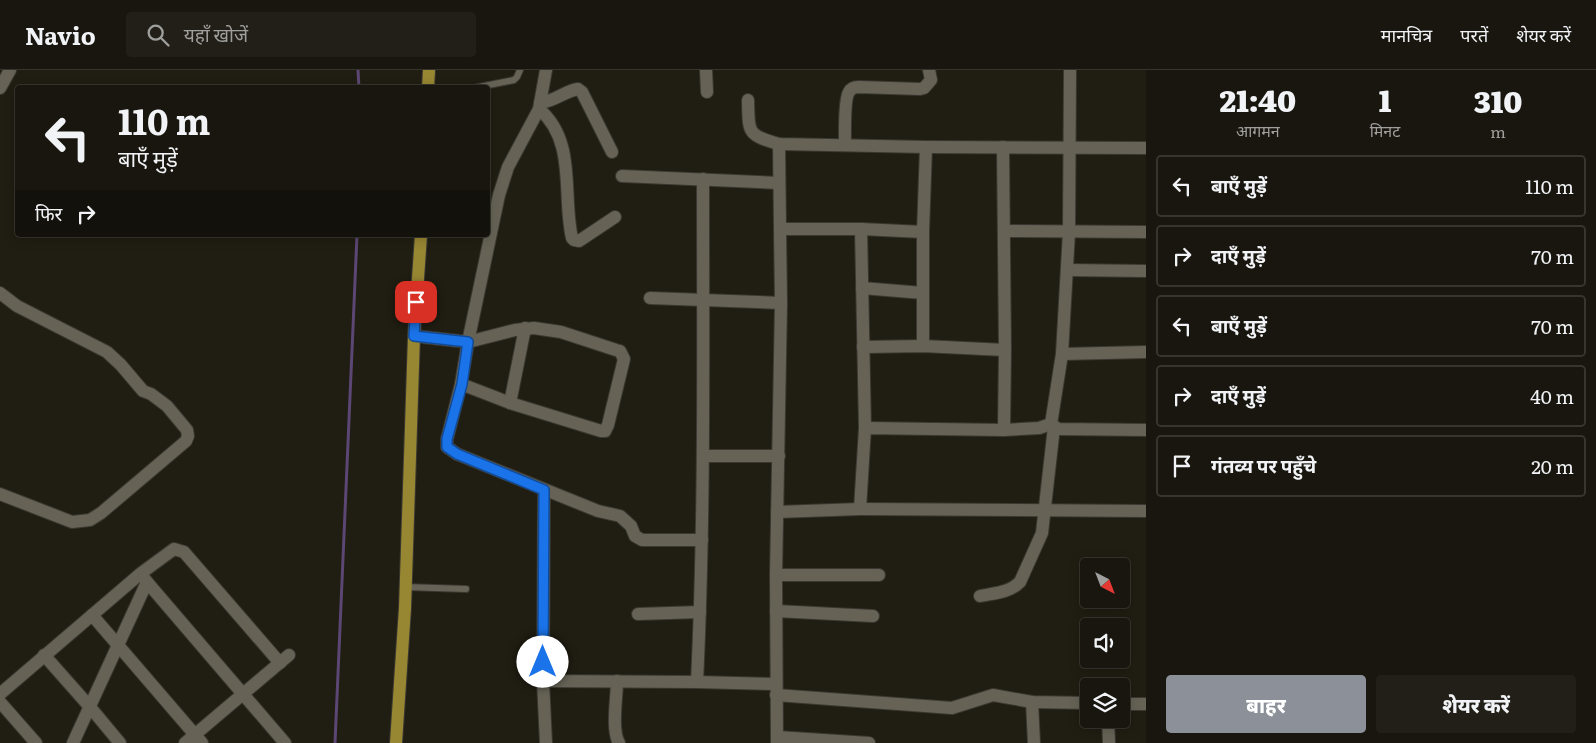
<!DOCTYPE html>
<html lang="hi">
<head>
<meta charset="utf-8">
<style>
	body { margin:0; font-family:Literata,"Noto Sans Devanagari",serif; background:#211f17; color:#f1f3f6; height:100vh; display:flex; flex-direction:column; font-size:19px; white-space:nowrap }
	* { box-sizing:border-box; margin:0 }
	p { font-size:16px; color:#9f9f9e }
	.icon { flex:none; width:28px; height:28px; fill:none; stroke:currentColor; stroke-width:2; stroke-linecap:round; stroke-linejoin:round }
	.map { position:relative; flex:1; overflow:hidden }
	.details { display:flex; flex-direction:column; background:#18160e; width:450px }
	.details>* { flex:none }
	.top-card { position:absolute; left:15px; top:15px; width:475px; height:152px; border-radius:5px; box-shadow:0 2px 12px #0003,0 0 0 1px #36352e; background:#18160e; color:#f1f3f6; overflow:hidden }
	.needle { width:32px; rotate:138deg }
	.controls { position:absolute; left:1080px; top:488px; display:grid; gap:10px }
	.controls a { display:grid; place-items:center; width:50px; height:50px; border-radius:5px; background:#18160e; box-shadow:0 2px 12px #0003,0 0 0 1px #36352e; font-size:25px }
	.pin { position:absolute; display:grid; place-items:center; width:42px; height:42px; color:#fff; margin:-21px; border-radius:10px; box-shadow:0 2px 8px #0006 }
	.me { position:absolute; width:55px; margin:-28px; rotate:0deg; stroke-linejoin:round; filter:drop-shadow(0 0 4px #0008) }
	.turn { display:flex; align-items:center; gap:18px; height:105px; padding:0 20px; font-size:22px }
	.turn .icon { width:65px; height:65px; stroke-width:2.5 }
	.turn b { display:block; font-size:35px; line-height:42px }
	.then { display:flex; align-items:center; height:48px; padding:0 20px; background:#0003; gap:10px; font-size:19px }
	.eta { display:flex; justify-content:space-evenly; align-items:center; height:85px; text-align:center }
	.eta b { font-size:30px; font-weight:800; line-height:35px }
	.button { display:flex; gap:10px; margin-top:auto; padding:10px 20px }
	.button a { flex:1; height:58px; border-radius:5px; background:#8c9099; color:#fff; font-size:20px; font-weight:800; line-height:58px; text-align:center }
	.button a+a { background:#211f17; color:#f1f3f6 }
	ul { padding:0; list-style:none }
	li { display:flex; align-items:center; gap:15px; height:62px; margin:0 10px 8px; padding:0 10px; border:2px solid #36352e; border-radius:5px }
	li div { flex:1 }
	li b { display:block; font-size:19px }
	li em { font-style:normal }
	header { display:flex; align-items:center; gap:30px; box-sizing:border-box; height:70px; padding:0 25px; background:#18160e; border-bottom:1px solid #36352e }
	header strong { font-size:24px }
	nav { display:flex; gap:28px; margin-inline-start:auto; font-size:18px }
	.search { width:350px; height:45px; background:#211f17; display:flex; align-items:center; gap:12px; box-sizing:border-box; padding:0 18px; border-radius:5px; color:#9f9f9e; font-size:19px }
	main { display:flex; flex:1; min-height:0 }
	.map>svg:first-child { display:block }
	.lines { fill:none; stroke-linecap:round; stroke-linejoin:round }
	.stream { stroke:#5c4774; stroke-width:3 }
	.lane-casing { stroke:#3a3831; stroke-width:8 }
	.street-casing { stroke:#3a3831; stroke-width:14 }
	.primary-casing { stroke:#3a3831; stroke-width:14 }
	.lane { stroke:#666356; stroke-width:6 }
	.street { stroke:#666356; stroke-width:12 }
	.primary { stroke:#978632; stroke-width:12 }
	.route-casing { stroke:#114b97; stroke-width:12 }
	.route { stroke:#1a73e8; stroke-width:9 }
</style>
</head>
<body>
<header>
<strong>Navio</strong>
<div class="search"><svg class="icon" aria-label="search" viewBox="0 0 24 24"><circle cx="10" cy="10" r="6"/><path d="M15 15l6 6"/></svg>यहाँ खोजें</div>
<nav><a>मानचित्र</a><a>परतें</a><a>शेयर करें</a></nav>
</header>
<main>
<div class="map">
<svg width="1146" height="673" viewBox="0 0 1146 673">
	<rect width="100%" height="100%" fill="#201d12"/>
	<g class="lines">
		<!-- stream -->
		<g class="stream">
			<path d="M358,0L359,18"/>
			<path d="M335,673L357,165"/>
		</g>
		<!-- lane casing -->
		<g class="lane-casing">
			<g id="lane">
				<path d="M474,18L514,10L517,7L520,0"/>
				<path d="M405,517L466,519"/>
			</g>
		</g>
		<!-- street casing -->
		<g class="street-casing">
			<g id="street">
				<path d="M546,0L539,39L508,97L499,125L468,272L461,314L447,369V377L457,384L598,441L620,446L631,456L635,466L642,470H702"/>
				<path d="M706,0L707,22"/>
				<path d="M1070,0L1069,162L1062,284L1051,354L1058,359L1146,360"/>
				<path d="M0,18L10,0"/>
				<path d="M748,30C749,62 746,65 779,74L926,77L1146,78"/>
				<path d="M540,33C555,31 565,21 578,19L582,22L612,82"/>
				<path d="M539,39C577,71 562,125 572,168L574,170L579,171L615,147"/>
				<path d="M779,74L780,159"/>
				<path d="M845,75C845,65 844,29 849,22C851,18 855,17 859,17L920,19L924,18L931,10L929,0"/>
				<path d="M1003,77L1005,280L1004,360"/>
				<path d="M622,106L779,113"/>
				<path d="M861,159L865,358"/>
				<path d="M1004,161L1146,162"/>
				<path d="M923,162V276"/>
				<path d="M1067,200L1146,201"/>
				<path d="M862,218L923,223"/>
				<path d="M0,223L17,236L107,282L121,295L143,321L151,324L167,336L187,360L188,366L186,371L101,443L90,450L72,452L0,424"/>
				<path d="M650,228L781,233"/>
				<path d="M414,266L468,272L515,260L534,258L561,262L616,280L620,281L624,289L608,355L605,361H601L510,333L461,314"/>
				<path d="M863,277L923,276L1005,280"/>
				<path d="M1062,284L1146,282"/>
				<path d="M510,333L525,258"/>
				<path d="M703,386H779"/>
				<path d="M544,420L543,611L546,673"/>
				<path d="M860,439L1146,441"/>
				<path d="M777,442L860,439L865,358L1004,360L1039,358L1051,354"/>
				<path d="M776,505L777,673"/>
				<path d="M879,505H776L781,233L780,159H861L923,162L926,77"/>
				<path d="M147,512L285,673"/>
				<path d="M980,526C994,523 1009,523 1020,512L1042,463L1054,357"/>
				<path d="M776,541L873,546"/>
				<path d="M638,544L700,542"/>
				<path d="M92,545L202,673"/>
				<path d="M44,585L90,637L120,673"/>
				<path d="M543,611L697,612L776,614"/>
				<path d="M617,611C617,627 611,660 619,673"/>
				<path d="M697,612C705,444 703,277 703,109"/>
				<path d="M0,624L140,504L174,479L184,482L280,593"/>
				<path d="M776,625L952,638L993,625L1032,632L1089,633"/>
				<path d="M0,632L36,673"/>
				<path d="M1032,632L1034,673"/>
				<path d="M1121,634H1146"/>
				<path d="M1108,649L1109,673"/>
				<path d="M777,667L869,673"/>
				<path d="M73,673L147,512L144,508"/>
				<path d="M185,673L289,585"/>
			</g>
		</g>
		<!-- primary casing -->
		<g class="primary-casing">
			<g id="primary">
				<path d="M428,18L429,0"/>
				<path d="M396,673L405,538L414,266L421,165"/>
			</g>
		</g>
		<!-- lane -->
		<use href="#lane" class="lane"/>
		<!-- street -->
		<use href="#street" class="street"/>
		<!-- primary -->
		<use href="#primary" class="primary"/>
	</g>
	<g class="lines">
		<!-- route casing -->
		<g class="route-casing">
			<path id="route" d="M416,232L414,266L468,272L462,314L447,369V377L457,384L544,420L543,592"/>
		</g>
		<!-- route -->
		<use href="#route" class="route"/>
	</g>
</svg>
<div class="controls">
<a><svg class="needle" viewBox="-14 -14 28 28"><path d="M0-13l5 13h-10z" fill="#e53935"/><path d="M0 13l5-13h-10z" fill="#9f9f9e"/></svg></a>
<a><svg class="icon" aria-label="sound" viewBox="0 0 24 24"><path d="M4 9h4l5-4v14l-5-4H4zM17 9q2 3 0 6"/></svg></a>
<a><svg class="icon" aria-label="layers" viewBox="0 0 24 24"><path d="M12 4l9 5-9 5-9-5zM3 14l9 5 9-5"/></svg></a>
</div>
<div class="pin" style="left:416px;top:232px;background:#d93025"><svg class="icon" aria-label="arrive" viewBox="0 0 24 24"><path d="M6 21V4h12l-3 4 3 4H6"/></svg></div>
<svg class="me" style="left:543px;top:592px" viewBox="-20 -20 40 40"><circle r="19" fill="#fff"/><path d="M0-13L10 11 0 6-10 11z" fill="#1a73e8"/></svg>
<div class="top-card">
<div class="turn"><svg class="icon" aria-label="left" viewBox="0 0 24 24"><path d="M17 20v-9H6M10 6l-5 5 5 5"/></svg><div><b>110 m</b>बाएँ मुड़ें</div></div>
<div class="then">फिर<svg class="icon" aria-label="right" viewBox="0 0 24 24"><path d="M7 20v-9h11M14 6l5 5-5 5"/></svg></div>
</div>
</div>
<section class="details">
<div class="eta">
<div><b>21:40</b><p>आगमन</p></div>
<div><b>1</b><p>मिनट</p></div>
<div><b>310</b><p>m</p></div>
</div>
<ul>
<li><svg class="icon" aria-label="left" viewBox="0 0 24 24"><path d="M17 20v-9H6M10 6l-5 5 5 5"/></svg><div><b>बाएँ मुड़ें</b></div><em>110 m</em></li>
<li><svg class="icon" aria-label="right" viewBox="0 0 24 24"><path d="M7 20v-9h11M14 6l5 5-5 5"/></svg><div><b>दाएँ मुड़ें</b></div><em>70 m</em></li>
<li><svg class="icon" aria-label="left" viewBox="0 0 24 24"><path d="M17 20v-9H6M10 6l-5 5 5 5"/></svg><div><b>बाएँ मुड़ें</b></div><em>70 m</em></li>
<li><svg class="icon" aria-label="right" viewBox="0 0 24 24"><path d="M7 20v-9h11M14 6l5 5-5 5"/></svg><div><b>दाएँ मुड़ें</b></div><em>40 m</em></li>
<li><svg class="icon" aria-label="arrive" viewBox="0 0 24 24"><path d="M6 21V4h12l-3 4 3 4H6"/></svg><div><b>गंतव्य पर पहुँचे</b></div><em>20 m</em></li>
</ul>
<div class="button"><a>बाहर</a><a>शेयर करें</a></div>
</section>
</main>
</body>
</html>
